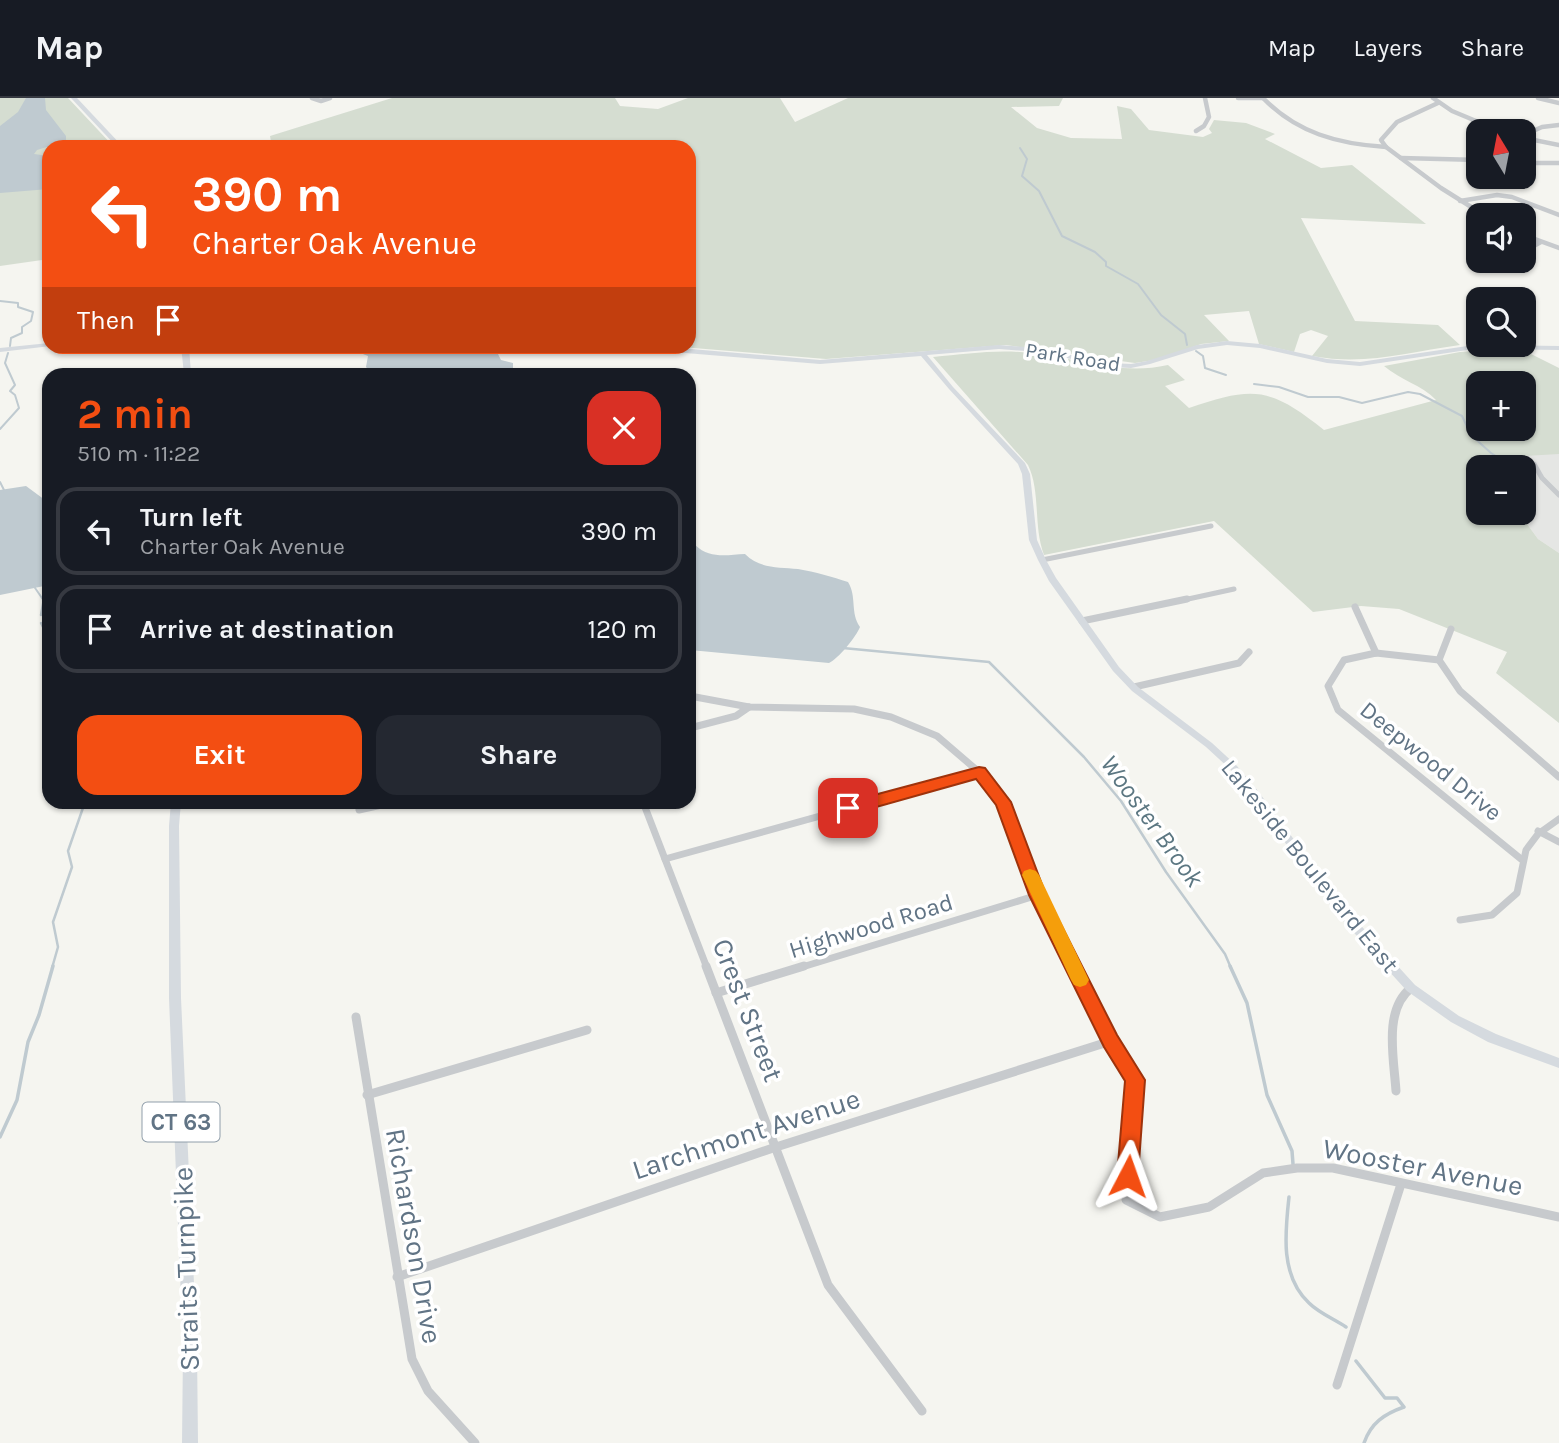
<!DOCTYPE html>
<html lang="en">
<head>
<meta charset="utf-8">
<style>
	body { margin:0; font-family:Karla,sans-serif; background:#242831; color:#f1f3f6; height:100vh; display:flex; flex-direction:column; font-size:26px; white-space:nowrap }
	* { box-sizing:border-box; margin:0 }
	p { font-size:23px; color:#9ea1a6 }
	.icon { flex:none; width:38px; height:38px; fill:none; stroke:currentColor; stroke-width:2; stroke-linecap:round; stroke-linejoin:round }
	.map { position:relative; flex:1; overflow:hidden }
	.panel { position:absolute; left:42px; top:270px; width:654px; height:441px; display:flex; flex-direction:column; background:#171b24; border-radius:21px; box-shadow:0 2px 5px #0004 }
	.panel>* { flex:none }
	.banner { position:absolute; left:42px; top:42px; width:654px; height:214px; border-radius:21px; box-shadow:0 2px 5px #0004; background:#f34e12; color:#fff; overflow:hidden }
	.needle { width:46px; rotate:350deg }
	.controls { position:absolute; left:1466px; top:21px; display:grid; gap:14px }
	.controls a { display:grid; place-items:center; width:70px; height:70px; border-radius:14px; background:#171b24; box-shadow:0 2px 5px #0004; font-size:35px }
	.pin { position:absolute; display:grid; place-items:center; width:60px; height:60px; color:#fff; margin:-30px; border-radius:14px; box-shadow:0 4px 10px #0006 }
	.me { position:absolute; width:77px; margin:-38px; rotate:4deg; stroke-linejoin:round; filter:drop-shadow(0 0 5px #0008) }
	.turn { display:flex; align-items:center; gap:24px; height:147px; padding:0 35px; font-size:32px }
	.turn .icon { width:91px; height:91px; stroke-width:2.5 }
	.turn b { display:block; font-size:49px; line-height:60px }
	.then { display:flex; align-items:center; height:66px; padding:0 35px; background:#0003; gap:14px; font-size:26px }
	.round { display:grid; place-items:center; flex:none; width:74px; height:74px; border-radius:21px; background:#242831 }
	.overview { display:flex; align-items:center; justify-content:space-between; height:119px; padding:0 35px }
	h1 { font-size:42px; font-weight:700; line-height:52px; color:#f34e12 }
	.action { display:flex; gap:14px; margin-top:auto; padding:14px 35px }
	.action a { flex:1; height:80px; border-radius:21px; background:#f34e12; color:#fff; font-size:28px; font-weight:700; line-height:80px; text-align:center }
	.action a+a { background:#242831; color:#f1f3f6 }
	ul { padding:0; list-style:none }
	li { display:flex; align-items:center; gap:21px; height:88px; margin:0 14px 10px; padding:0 21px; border:4px solid #363941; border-radius:21px }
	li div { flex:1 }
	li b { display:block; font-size:26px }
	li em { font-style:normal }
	header { display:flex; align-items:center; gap:42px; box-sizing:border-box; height:98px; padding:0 35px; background:#171b24; border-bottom:2px solid #363941 }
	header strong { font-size:33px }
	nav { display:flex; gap:38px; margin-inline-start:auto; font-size:24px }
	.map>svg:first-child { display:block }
	.built { fill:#e5e6e4 }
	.green { fill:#d5ddd1; fill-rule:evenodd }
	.water { fill:#bfcad0 }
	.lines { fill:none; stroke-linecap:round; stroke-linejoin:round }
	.stream-far2 { stroke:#bfcad0; stroke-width:2 }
	.stream-far1 { stroke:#bfcad0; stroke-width:2.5 }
	.stream { stroke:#bfcad0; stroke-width:3.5 }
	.street-far3 { stroke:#c7cacd; stroke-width:4.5 }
	.street-far2 { stroke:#c7cacd; stroke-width:5 }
	.street-far1 { stroke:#c7cacd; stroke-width:7 }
	.street { stroke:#c7cacd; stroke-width:9 }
	.secondary { fill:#d5dadf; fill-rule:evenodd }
	.primary { fill:#d5dadf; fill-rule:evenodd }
	.route { fill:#f34e12; stroke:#9e330c; stroke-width:2 }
	.slow { fill:#f59e0b }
	.labels { text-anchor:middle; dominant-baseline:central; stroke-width:7; stroke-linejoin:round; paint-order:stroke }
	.far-street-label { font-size:21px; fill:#617485; stroke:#fff }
	.shield { fill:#fff; stroke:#909eaa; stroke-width:2 }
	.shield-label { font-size:23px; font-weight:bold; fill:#617485 }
	.street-label { font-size:24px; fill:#617485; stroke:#fff }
	.water-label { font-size:26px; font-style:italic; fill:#5c7782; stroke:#fff }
	.near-street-label { font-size:28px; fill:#617485; stroke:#fff }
</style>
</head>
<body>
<header>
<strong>Map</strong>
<nav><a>Map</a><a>Layers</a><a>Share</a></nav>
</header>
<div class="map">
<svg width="1559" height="1345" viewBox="0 0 1559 1345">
	<rect width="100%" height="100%" fill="#f5f5f0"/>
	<!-- built -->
	<path class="built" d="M1530,356H1559V455L1538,441L1519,415H1524V384L1530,379L1523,361Z"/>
	<!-- green -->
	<g class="green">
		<path d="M0,0H68L114,49H49V161L0,168Z"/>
		<path d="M392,0H615L620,8L658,11L688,0H780L795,24L848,0H1063L1059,8L1011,9L1037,30L1071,40L1122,41L1117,8L1131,11L1149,32L1203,39L1212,35L1209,31L1214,22L1246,25L1275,36L1265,41L1321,70L1352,67L1426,126L1301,120L1355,223L1438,227L1460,247C1406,254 1367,268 1312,258L1328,238L1311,232L1300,236L1294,254L1259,246L1249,213L1204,217L1229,243L1201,246L1161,261L1135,265L1006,247L826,261L681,249L690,248V49H272L270,38Z"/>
		<path d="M1513,251H1521L1559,270V356L1524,358L1523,363L1530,379L1524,384V369H1479V415H1519L1538,441L1559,455V625L1496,575L1507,554L1399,511L1361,508L1313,514L1214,423L1044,457C1033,428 1041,394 1028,367L933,259C966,256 998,251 1030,255C1078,260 1120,278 1168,267L1185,282L1165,288L1189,310C1254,288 1270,289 1324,332L1436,302C1422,287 1400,282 1384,268L1460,254ZM1479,285H1524V331H1479Z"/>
	</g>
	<!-- water -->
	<g class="water">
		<path d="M26,0H45L46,12L66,38V43L37,52L34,56L49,58V91L0,95V28L18,14Z"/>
		<path d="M345,249L451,248L468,256H498L501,262L513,265V274L533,276H372L366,269L368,258Z"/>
		<path d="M26,388L49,405V487L0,497V392Z"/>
		<path d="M690,418L693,423L695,447C710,461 726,457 745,456C760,471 779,469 798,471C815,474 833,479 848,484C857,498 850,515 860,529C856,539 838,561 829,565L690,552Z"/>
	</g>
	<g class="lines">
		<!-- stream-far2 -->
		<g class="stream-far2">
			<path d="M1020,50L1027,61L1022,78L1039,93L1062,138L1095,154L1106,164V168L1138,186L1161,217L1185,236L1187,247"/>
			<path d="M0,203L18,205V209L33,214L31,223L22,229V235L11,240L10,248"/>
			<path d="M1196,253L1203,258L1205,270L1226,277"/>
			<path d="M1254,286L1279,289L1308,299H1339L1362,305L1408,294L1420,296L1462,318L1471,337L1491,355L1513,369"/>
			<path d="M0,331L19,310L15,297L10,293L15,287L5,265L8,255"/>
			<path d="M1524,376L1534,378"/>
			<path d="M0,384L5,394"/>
			<path d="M33,487L44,503"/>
		</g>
		<!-- stream-far1 -->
		<g class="stream-far1">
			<path d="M41,517L44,501"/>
			<path d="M41,525L49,541"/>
			<path d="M843,550L989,564L1084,659L1121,703L1166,774L1225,856L1231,870"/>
			<path d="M52,870L58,849L53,824L72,769L68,753L85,704"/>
		</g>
		<!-- stream -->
		<g class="stream">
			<path d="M1230,868L1247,905L1267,997L1292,1053L1293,1066"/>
			<path d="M0,1039L17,1002L28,944L39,917L53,868"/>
			<path d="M1289,1099C1285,1135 1280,1178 1309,1205C1319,1215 1334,1221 1346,1229"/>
			<path d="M1356,1263L1385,1300H1397L1404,1309C1384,1316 1371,1325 1364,1345"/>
		</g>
		<!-- street-far3 -->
		<g class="street-far3">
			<path d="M312,0L321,3L330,0"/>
			<path d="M1238,0H1263"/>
			<path d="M1263,0C1297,35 1338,46 1386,49"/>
			<path d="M1433,0L1452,13L1500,33"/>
			<path d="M1538,0L1559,5"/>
			<path d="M1438,5L1397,24L1381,42L1386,49L1441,90L1484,117"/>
			<path d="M1196,33L1204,28L1209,19L1205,0"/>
			<path d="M1524,37L1542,29L1559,27"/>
			<path d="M1524,40L1559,47"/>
			<path d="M1401,60L1479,62"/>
			<path d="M1524,65H1559"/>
			<path d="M1460,103L1497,97L1512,99L1559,117"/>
			<path d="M1524,137L1559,150"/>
			<path d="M1530,150L1541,144"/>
		</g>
		<!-- street-far2 -->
		<g class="street-far2">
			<path d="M1534,366L1542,380L1559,397"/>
			<path d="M1042,462L1211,428"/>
			<path d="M1179,503L1234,491"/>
		</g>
		<!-- street-far1 -->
		<g class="street-far1">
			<path d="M1355,509L1376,555"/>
			<path d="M1082,523L1187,501"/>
			<path d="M1451,531L1439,562L1460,593L1559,679"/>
			<path d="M1439,562L1376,555L1344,562L1328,588L1338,612L1521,761"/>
			<path d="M1134,589L1239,565L1249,554"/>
			<path d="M690,598L749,609L854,611L891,619L937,638L979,674L1003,704L1038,797L1074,870"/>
			<path d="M690,630L736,618L749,609"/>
			<path d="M643,704L707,870"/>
			<path d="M359,712L395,704"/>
			<path d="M1538,733L1559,744"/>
			<path d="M665,761L979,674"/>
			<path d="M1460,822L1492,817L1517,795L1526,752L1538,736L1559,721"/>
			<path d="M799,870L1038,797"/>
		</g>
		<!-- street -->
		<g class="street">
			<path d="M706,868L828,1187L922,1313"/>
			<path d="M1074,868L1111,943L1135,982L1126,1102L1160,1119L1209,1109L1263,1075L1297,1070H1333L1559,1119"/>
			<path d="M716,895L804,868"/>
			<path d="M356,919L412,1261L428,1293L475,1345"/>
			<path d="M1396,993C1394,961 1383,912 1411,890"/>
			<path d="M367,997L587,932"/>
			<path d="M397,1179L776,1049L1111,943"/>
			<path d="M1337,1287L1401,1086"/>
		</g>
		<!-- secondary -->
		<g class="secondary">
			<path d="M1227,243L1260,246L1327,261L1360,264L1474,247L1559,248V252L1474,251L1360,268L1327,265L1260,250L1227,247L1198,251L1150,266L1131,270L1110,269L1038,254L999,251L927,257L953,289L1025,365L1030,376L1037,442L1046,462L1056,480L1119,569L1138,589L1212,645L1237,668L1258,693L1344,809L1415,887L1459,918L1496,936L1559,960V970L1488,944L1451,924L1407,893L1336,815L1252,699L1231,672L1206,649L1132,593L1113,573L1049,483L1038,462L1029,442L1022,376L1018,366L949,291L921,258L820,266L625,250L622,248H656L820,262L999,247L1038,250L1110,265L1131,266L1147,263L1197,247Z"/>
			<path d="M49,245V248H51L0,254V250Z"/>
		</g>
		<!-- primary -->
		<g class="primary">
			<path d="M71,0H77L123,49H117Z"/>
			<path d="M181,248H189L191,276H184Z"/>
			<path d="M171,704H181L179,728L181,900L197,1252L198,1345H182L183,1252L169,900V728Z"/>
		</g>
	</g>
	<!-- route -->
	<path class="route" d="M979,669L985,670L1011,704L1046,797L1117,937L1145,982L1138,1078L1135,1085L1128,1088L1120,1085L1117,1078L1125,983L1104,949L1029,797L996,707L976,681L848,717L840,710L848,704Z"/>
	<!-- slow -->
	<path class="slow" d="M1030,771L1036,773L1039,777L1089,882L1086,887L1080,889L1074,887L1071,882L1022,777L1024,773Z"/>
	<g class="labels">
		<!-- far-street labels -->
		<g class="far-street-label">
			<text transform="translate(1073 259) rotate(9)">Park Road</text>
		</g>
		<!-- shield labels -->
		<rect class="shield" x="142.5" y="1004.5" width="77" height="39" rx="5"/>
		<g class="shield-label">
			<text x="181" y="1024">CT 63</text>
		</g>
		<!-- street labels -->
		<g class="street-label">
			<text transform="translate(1431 663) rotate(39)">Deepwood Drive</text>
			<text transform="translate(1310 768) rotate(51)">Lakeside Boulevard East</text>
			<text transform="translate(871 828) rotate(-17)">Highwood Road</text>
		</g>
		<!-- water labels -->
		<g class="water-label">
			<text transform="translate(1152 723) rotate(54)">Wooster Brook</text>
		</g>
		<!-- near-street labels -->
		<g class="near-street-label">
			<text transform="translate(748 912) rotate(69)">Crest Street</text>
			<text transform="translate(746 1036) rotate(-18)">Larchmont Avenue</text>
			<text transform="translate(1423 1069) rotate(11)">Wooster Avenue</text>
			<text transform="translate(414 1138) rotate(80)">Richardson Drive</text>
			<text transform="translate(186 1171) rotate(-92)">Straits Turnpike</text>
		</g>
	</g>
</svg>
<div class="controls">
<a><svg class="needle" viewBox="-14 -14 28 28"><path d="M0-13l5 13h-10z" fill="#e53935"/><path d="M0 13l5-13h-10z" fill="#9ea1a6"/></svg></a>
<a><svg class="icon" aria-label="sound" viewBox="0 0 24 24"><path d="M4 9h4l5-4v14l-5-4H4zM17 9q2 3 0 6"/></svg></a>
<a><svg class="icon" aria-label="search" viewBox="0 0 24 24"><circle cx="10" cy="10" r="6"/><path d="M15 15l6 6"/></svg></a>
<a>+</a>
<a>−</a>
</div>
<div class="pin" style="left:848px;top:710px;background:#d93025"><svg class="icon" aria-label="arrive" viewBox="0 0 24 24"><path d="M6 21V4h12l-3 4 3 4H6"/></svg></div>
<svg class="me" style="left:1128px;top:1078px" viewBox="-20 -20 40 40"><path d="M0-17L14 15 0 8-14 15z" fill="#f34e12" stroke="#fff" stroke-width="4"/></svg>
<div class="banner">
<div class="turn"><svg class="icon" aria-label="left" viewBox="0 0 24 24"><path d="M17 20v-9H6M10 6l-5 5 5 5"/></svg><div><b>390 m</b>Charter Oak Avenue</div></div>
<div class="then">Then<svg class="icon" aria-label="arrive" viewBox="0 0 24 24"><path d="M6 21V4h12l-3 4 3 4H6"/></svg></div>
</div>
<section class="panel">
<div class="overview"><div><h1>2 min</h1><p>510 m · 11:22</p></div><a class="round" style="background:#d93025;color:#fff"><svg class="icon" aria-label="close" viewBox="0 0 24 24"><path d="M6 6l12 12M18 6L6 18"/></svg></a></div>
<ul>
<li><svg class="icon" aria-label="left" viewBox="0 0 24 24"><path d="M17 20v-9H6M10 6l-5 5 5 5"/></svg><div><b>Turn left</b><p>Charter Oak Avenue</p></div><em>390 m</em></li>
<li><svg class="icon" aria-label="arrive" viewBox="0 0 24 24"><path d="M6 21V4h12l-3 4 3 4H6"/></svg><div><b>Arrive at destination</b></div><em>120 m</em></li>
</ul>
<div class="action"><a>Exit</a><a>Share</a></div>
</section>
</div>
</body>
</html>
